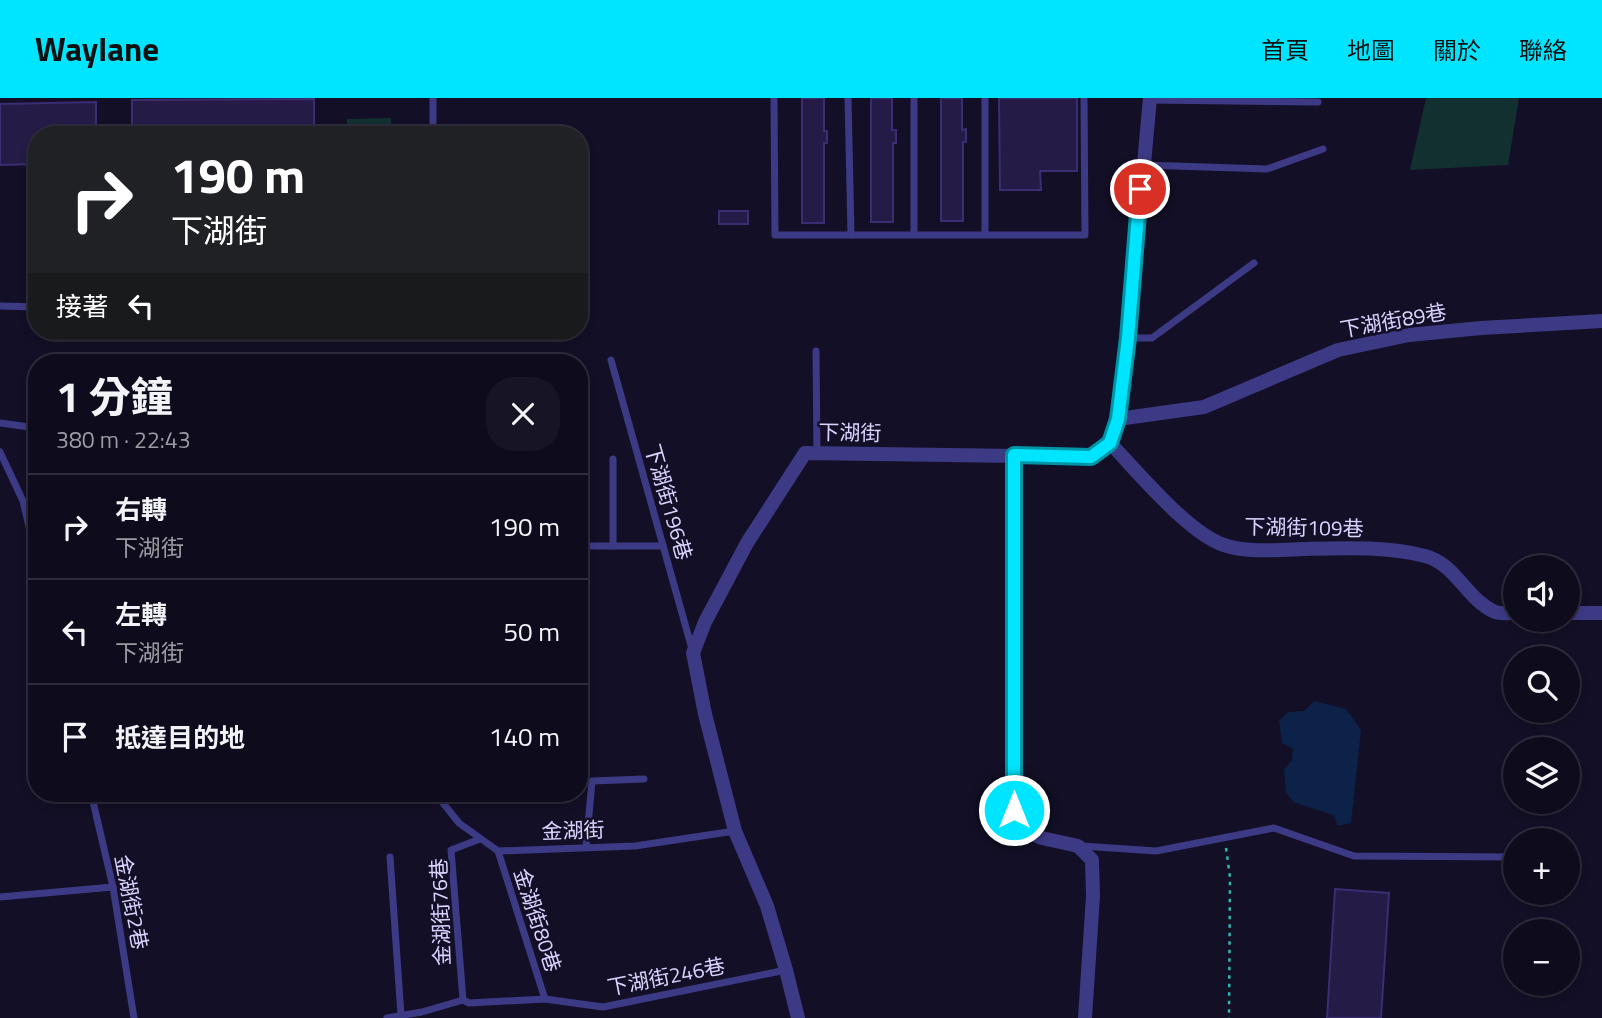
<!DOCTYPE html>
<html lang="zh-TW">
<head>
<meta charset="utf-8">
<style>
	body { margin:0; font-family:"Titillium Web","Noto Sans TC",sans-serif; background:#171425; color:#f1f3f6; height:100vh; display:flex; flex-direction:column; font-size:26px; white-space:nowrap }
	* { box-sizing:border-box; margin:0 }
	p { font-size:23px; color:#9b9ba3 }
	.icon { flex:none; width:38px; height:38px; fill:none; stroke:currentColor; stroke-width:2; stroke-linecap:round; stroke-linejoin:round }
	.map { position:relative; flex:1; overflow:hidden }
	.side { position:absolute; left:28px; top:256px; width:560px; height:448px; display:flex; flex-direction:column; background:#0e0b1c; border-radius:28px; box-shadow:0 4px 10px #0003,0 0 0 2px #2e2b3b }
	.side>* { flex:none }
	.banner { position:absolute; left:28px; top:28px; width:560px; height:214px; border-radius:28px; box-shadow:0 4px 10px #0003,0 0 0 2px #2e2b3b; background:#202124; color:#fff; overflow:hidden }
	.fabs { position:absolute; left:1503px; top:457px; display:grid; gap:14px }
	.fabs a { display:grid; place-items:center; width:77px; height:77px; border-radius:50%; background:#0e0b1c; box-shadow:0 4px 10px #0003,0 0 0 2px #2e2b3b; font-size:35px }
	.pin { position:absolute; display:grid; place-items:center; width:60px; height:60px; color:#fff; margin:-30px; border:4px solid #fff; border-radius:50%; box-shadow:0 2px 7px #0007 }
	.me { position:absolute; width:77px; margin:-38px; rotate:0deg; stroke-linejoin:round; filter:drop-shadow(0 0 5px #0008) }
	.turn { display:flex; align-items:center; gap:24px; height:147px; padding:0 28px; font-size:32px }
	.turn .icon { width:91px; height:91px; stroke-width:2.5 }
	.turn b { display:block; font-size:49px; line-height:60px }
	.then { display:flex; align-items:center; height:66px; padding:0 28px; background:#0003; gap:14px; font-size:26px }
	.round { display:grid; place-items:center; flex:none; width:74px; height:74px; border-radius:28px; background:#171425 }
	.overview { display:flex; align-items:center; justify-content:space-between; height:119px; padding:0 28px }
	h1 { font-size:42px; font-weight:700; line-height:52px }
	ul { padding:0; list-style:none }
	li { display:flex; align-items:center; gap:21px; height:105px; padding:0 28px; border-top:2px solid #2e2b3b }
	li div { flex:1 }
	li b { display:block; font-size:26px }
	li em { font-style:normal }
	header { display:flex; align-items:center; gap:42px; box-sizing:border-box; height:98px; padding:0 35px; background:#00e5ff; color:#111 }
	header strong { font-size:33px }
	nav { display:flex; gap:38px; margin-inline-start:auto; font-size:24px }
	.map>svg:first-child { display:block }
	.green { fill:#12302f }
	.water { fill:#0c2248 }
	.building { fill:#241b47; stroke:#3b2d73; stroke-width:2 }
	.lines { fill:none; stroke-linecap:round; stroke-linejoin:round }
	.path { stroke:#2fb8b0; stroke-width:2.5; stroke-dasharray:3.5 5; stroke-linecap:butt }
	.lane { stroke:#3d3a85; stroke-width:7 }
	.street { stroke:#3d3a85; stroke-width:14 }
	.route-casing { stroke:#0095a6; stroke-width:18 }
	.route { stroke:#00e5ff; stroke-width:12 }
	.labels { text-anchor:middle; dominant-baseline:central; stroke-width:5; stroke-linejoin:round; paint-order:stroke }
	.street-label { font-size:21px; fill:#d9d4ff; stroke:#130f26 }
</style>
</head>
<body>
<header>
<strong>Waylane</strong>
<nav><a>首頁</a><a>地圖</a><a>關於</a><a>聯絡</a></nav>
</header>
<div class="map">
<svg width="1602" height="920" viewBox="0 0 1602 920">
	<rect width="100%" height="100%" fill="#130f26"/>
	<!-- green -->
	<g class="green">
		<path d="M1426,0H1519L1508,67L1410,72Z"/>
		<path d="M391,20V37H347V21Z"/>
	</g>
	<!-- water -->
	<path class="water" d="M1314,603L1346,611L1361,632L1351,725L1338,728L1333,717L1293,704L1286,694L1284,672L1292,662L1293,651L1282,645L1279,623L1288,614L1304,613Z"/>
	<!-- building -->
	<g class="building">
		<path d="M802,0H824V33H827V45H824V125H802Z"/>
		<path d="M871,0H892V32H896V45H893V124H871Z"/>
		<path d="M941,0H962V32L966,31V44H963V123H941Z"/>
		<path d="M999,0H1077V73H1040L1041,92H1000Z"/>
		<path d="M314,1V37H132V2Z"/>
		<path d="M96,4V37H37V66L0,67V6Z"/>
		<rect x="719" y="113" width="29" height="13"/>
		<path d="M1335,791L1389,795L1381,920H1327Z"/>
	</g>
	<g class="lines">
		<!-- path -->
		<path class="path" d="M1226,750L1230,779L1229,920"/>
		<!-- lane -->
		<g class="lane">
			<path d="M433,0V37"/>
			<path d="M774,0L775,137H1085L1084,0"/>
			<path d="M848,0L851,137"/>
			<path d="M914,0V136"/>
			<path d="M1150,2L1318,4"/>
			<path d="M1143,67L1267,71L1323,51"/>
			<path d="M985,136V0"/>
			<path d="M0,208L37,209"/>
			<path d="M1128,240H1152L1254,165"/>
			<path d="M816,253L817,355"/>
			<path d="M611,262L692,551"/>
			<path d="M0,325L37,330"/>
			<path d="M0,354L23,403L37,462"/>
			<path d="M613,361V448"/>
			<path d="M579,448H663"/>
			<path d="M91,695L113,789L134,920"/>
			<path d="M435,695L459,725L498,753L635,748L735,733"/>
			<path d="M1082,748L1156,753L1274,730L1354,758L1516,759"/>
			<path d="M586,749L592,683L644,681"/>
			<path d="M498,753L545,901"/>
			<path d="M390,759L401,917"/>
			<path d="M0,799L113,789"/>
			<path d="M463,902L451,752L480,741"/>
			<path d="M387,920L422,914L463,902L469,905L545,901L603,909L786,872"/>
		</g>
		<!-- street -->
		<g class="street">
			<path d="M1118,321L1204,309L1338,252L1409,237L1481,230L1602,223"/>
			<path d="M1110,345C1138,374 1188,435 1224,447C1247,455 1280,452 1303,451C1343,450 1387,448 1425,458C1456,466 1466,501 1495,514C1500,516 1509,515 1516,515"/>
			<path d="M1014,357L1015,712L1023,732L1042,740L1078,748L1092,762L1093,798L1085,920"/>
			<path d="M1568,515H1602"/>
			<path d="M798,920L786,872L767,808L735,733L705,616L693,555L705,524L747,445L805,355L1091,359L1110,345L1118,321L1128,240L1150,0"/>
		</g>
	</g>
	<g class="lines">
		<!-- route casing -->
		<g class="route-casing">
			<path id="route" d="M1014,712V357L1091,359L1110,345L1118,321L1128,240L1140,91"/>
		</g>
		<!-- route -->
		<use href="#route" class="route"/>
	</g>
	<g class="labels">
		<!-- street labels -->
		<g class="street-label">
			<text transform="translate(1393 222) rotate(-10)">下湖街89巷</text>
			<text transform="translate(850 334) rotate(1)">下湖街</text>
			<text transform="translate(669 404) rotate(74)">下湖街196巷</text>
			<text transform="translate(1304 429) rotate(1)">下湖街109巷</text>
			<text transform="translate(573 732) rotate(-2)">金湖街</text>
			<text transform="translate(132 804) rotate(79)">金湖街2巷</text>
			<text transform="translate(440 814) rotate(-92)">金湖街76巷</text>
			<text transform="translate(538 822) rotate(72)">金湖街80巷</text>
			<text transform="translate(666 878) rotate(-11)">下湖街246巷</text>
		</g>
	</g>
</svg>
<div class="fabs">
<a><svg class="icon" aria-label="sound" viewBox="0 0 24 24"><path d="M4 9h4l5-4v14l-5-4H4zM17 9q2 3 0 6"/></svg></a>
<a><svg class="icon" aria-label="search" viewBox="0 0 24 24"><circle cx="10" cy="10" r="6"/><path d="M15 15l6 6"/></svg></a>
<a><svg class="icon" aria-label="layers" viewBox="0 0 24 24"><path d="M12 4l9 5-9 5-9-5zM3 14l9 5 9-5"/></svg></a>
<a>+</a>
<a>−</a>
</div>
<div class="pin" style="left:1140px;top:91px;background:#d93025"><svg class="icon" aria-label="arrive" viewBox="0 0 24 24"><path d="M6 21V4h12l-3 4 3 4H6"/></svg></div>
<svg class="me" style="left:1014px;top:712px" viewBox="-20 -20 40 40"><circle r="17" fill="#00e5ff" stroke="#fff" stroke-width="3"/><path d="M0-11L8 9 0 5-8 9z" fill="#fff"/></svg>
<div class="banner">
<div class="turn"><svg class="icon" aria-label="right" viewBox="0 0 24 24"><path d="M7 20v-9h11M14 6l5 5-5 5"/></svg><div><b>190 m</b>下湖街</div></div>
<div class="then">接著<svg class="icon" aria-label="left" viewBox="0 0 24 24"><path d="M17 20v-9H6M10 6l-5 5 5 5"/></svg></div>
</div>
<section class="side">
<div class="overview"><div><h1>1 分鐘</h1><p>380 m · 22:43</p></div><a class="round"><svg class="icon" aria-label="close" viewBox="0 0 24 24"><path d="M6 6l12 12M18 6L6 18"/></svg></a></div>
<ul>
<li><svg class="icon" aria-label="right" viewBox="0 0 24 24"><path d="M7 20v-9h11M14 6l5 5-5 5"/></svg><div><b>右轉</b><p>下湖街</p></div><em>190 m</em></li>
<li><svg class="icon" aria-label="left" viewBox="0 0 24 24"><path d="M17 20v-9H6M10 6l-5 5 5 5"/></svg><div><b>左轉</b><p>下湖街</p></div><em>50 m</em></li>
<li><svg class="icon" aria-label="arrive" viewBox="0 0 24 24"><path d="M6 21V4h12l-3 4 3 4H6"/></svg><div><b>抵達目的地</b></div><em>140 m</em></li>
</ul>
</section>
</div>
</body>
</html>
